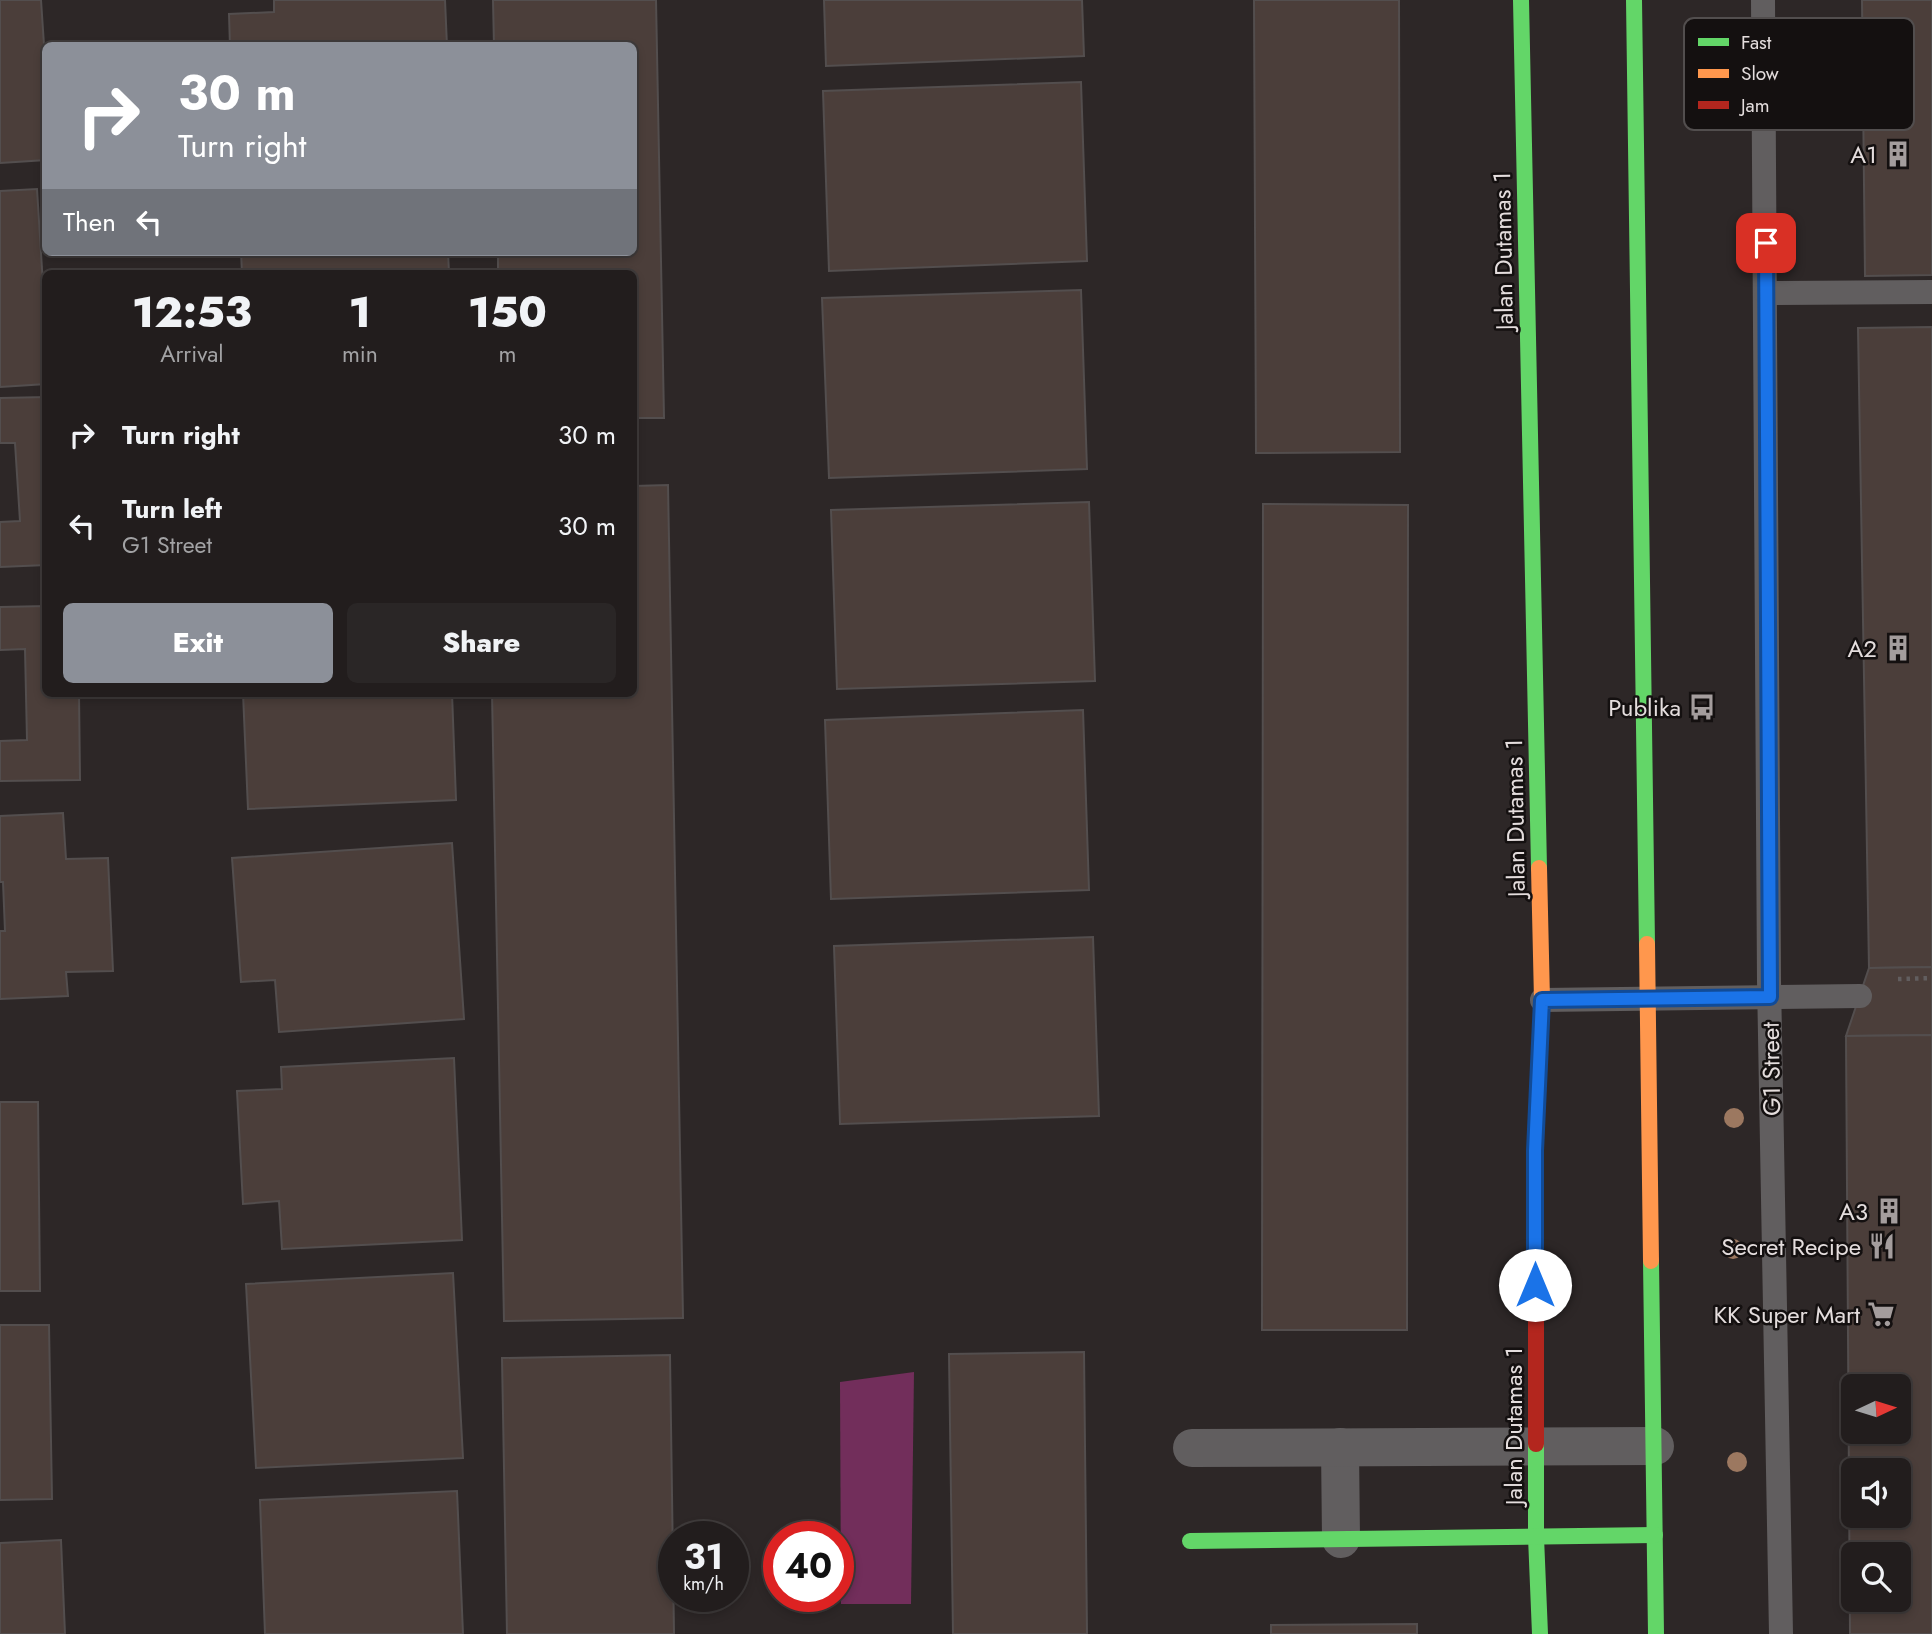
<!DOCTYPE html>
<html lang="en">
<head>
<meta charset="utf-8">
<style>
	body { margin:0; font-family:Jost,sans-serif; background:#2a2626; color:#f1f3f6; height:100vh; display:flex; flex-direction:column; font-size:26px; white-space:nowrap }
	* { box-sizing:border-box; margin:0 }
	p { font-size:23px; color:#a2a2a4 }
	.icon { flex:none; width:38px; height:38px; fill:none; stroke:currentColor; stroke-width:2; stroke-linecap:round; stroke-linejoin:round }
	.map { position:relative; flex:1; overflow:hidden }
	.details { position:absolute; left:42px; top:270px; width:595px; height:427px; display:flex; flex-direction:column; background:#221d1d; border-radius:10px; box-shadow:0 4px 10px #0003,0 0 0 2px #3f3b3b }
	.details>* { flex:none }
	.hud { position:absolute; left:42px; top:42px; width:595px; height:214px; border-radius:10px; box-shadow:0 4px 10px #0003,0 0 0 2px #3f3b3b; background:#8c9099; color:#fff; overflow:hidden }
	.needle { width:46px; rotate:86deg }
	.controls { position:absolute; left:1841px; top:1374px; display:grid; gap:14px }
	.controls a { display:grid; place-items:center; width:70px; height:70px; border-radius:10px; background:#221d1d; box-shadow:0 4px 10px #0003,0 0 0 2px #3f3b3b; font-size:35px }
	.speed { position:absolute; left:658px; top:1521px; display:flex; gap:14px; font-size:35px; font-weight:700; text-align:center }
	.speed>* { display:grid; place-content:center; width:91px; height:91px; border-radius:50%; background:#221d1d; box-shadow:0 4px 10px #0003,0 0 0 2px #3f3b3b; line-height:1 }
	.speed small { font-size:18px; font-weight:400 }
	.speed .limit { border:10px solid #d22; background:#fff; color:#111 }
	.pin { position:absolute; display:grid; place-items:center; width:60px; height:60px; color:#fff; margin:-30px; border-radius:14px; box-shadow:0 4px 10px #0006 }
	.me { position:absolute; width:77px; margin:-38px; rotate:0deg; stroke-linejoin:round; filter:drop-shadow(0 0 5px #0008) }
	.turn { display:flex; align-items:center; gap:24px; height:147px; padding:0 21px; font-size:32px }
	.turn .icon { width:91px; height:91px; stroke-width:2.5 }
	.turn b { display:block; font-size:49px; line-height:60px }
	.then { display:flex; align-items:center; height:66px; padding:0 21px; background:#0003; gap:14px; font-size:26px }
	.eta { display:flex; justify-content:space-evenly; align-items:center; height:119px; text-align:center }
	.eta b { font-size:42px; font-weight:800; line-height:49px }
	.button { display:flex; gap:14px; margin-top:auto; padding:14px 21px }
	.button a { flex:1; height:80px; border-radius:10px; background:#8c9099; color:#fff; font-size:28px; font-weight:800; line-height:80px; text-align:center }
	.button a+a { background:#2a2626; color:#f1f3f6 }
	ul { padding:0; list-style:none }
	li { display:flex; align-items:center; gap:21px; height:91px; padding:0 21px }
	li div { flex:1 }
	li b { display:block; font-size:26px }
	li em { font-style:normal }
	.map>svg:first-child { display:block }
	.water { fill:#722e5b }
	.building { fill:#4b3e3a; stroke:#534e4e; stroke-width:2; fill-rule:evenodd }
	.lines { fill:none; stroke-linecap:round; stroke-linejoin:round }
	.path { stroke:#625e5f; stroke-width:4.5; stroke-dasharray:3.5 5; stroke-linecap:butt }
	.lane { stroke:#615e5f; stroke-width:24 }
	.street { stroke:#615e5f; stroke-width:38 }
	.fast { stroke:#63d668; stroke-width:16 }
	.slow { stroke:#ff974d; stroke-width:16 }
	.jam { stroke:#b3261e; stroke-width:16 }
	.path-bridge { stroke:#625e5f; stroke-width:4.5; stroke-dasharray:3.5 5; stroke-linecap:butt }
	.tree { fill:#9c7860 }
	.route-casing { stroke:#114b97; stroke-width:18 }
	.route { stroke:#1a73e8; stroke-width:12 }
	.labels { text-anchor:middle; dominant-baseline:central; stroke-width:5; stroke-linejoin:round; paint-order:stroke }
	.poi-label { font-size:24px; fill:#e4dddd; stroke:#141010; text-anchor:end }
	.street-label { font-size:24px; fill:#e4dddd; stroke:#141010 }
	.key { fill:#141010; stroke:#524e4e; stroke-width:2 }
	.key-label { font-size:19px; fill:#e4dddd }
</style>
</head>
<body>
<div class="map">
<svg width="1932" height="1634" viewBox="0 0 1932 1634">
	<rect width="100%" height="100%" fill="#2d2727"/>
	<!-- water -->
	<path class="water" d="M914,1372L911,1604H841L840,1382Z"/>
	<!-- building -->
	<g class="building">
		<path d="M0,0H41L46,75V160L0,163Z"/>
		<path d="M274,0H445L447,46H230L229,14L274,12Z"/>
		<path d="M493,0H656L664,418H634V273H498V252H634V46H494Z"/>
		<path d="M824,0H1082L1084,56L826,66Z"/>
		<path d="M1254,0H1399L1400,452L1256,453Z"/>
		<path d="M1862,0H1932V275L1865,276Z"/>
		<path d="M1081,82L1087,261L829,271L823,91Z"/>
		<path d="M37,189L46,333V384L0,387V191Z"/>
		<path d="M241,252H448L449,273H242Z"/>
		<path d="M1081,290L1087,469L829,478L822,298Z"/>
		<path d="M1932,327V967L1869,968L1858,328Z"/>
		<path d="M46,397V565L0,567V522L20,521L15,443H0V398Z"/>
		<path d="M668,485L683,1318L504,1321L492,693H634V486Z"/>
		<path d="M1089,502L1095,681L837,689L831,510Z"/>
		<path d="M1263,504L1408,505L1407,1330H1262Z"/>
		<path d="M46,606V693H79L80,780L0,781V741L27,740L25,649L0,650V607Z"/>
		<path d="M243,693H452L456,800L248,809Z"/>
		<path d="M1083,710L1089,890L831,899L825,720Z"/>
		<path d="M63,813L66,859L108,858L113,971L66,972L68,996L0,999V931H5L3,882H0V816Z"/>
		<path d="M452,843L464,1019L279,1032L275,980L241,982L232,858Z"/>
		<path d="M1093,937L1099,1116L840,1124L834,946Z"/>
		<path d="M1932,967V1035L1846,1036L1869,968Z"/>
		<path d="M1932,1035V1634H1850L1846,1036ZM1853,1386H1899V1432H1853ZM1853,1470H1899V1516H1853ZM1853,1554H1899V1600H1853Z"/>
		<path d="M454,1058L462,1240L282,1249L279,1201L243,1204L237,1091L282,1089L281,1067Z"/>
		<path d="M0,1102H38L40,1291H0Z"/>
		<path d="M453,1273L463,1458L256,1468L246,1284Z"/>
		<path d="M0,1325H49L52,1499L0,1500Z"/>
		<path d="M1084,1352L1087,1634H953L949,1354Z"/>
		<path d="M670,1355L674,1634H507L502,1358Z"/>
		<path d="M457,1491L463,1634H265L260,1500Z"/>
		<path d="M61,1540L65,1634H0V1543Z"/>
		<path d="M1417,1624V1634H1271V1625Z"/>
	</g>
	<g class="lines">
		<!-- path -->
		<path class="path" d="M1898,979L1932,978"/>
		<!-- lane -->
		<g class="lane">
			<path d="M1763,0L1769,981L1781,1634"/>
			<path d="M1766,293L1932,292"/>
			<path d="M1542,1000L1860,996"/>
		</g>
		<!-- street -->
		<g class="street">
			<path d="M1340,1447L1341,1539"/>
			<path d="M1192,1448L1655,1446"/>
		</g>
		<!-- fast -->
		<g class="fast">
			<path d="M1521,0L1539,868"/>
			<path d="M1634,0L1647,944"/>
			<path d="M1651,1261L1656,1634"/>
			<path d="M1536,1444V1537L1540,1634"/>
			<path d="M1190,1541L1655,1535"/>
		</g>
		<!-- slow -->
		<g class="slow">
			<path d="M1647,944L1651,1261"/>
			<path d="M1536,1126L1542,1000L1539,868"/>
		</g>
		<!-- jam -->
		<path class="jam" d="M1536,1444V1126"/>
		<!-- path-bridge -->
		<path class="path-bridge" d="M1742,34L1862,33"/>
	</g>
	<!-- trees -->
	<g class="tree">
		<circle cx="1734" cy="1118" r="10"/>
		<circle cx="1733" cy="1249" r="10"/>
		<circle cx="1737" cy="1462" r="10"/>
	</g>
	<g class="lines">
		<!-- route casing -->
		<g class="route-casing">
			<path id="route" d="M1535,1285V1151L1542,1000L1770,997L1766,243"/>
		</g>
		<!-- route -->
		<use href="#route" class="route"/>
	</g>
	<!-- icons -->
	<defs>
		<g id="building-bare" transform="scale(2.1)"><path d="M-4-6H4V6H1V3H-1V6H-4ZM-2.5-4.3h1.7v1.8h-1.7ZM.8-4.3h1.7v1.8H.8ZM-2.5-1h1.7V.8h-1.7ZM.8-1h1.7V.8H.8Z" fill="#a49d9d" stroke="#141010" stroke-width="2.5" paint-order="stroke"/></g>
		<g id="bus-bare" transform="scale(2.1)"><path d="M-5-6H5V4H4V6H2V4H-2V6H-4V4H-5ZM-3.5-4V0h7V-4ZM-3.5 1.2v1.5H-2V1.2ZM2 1.2v1.5H3.5V1.2Z" fill="#a49d9d" stroke="#141010" stroke-width="2.5" paint-order="stroke"/></g>
		<g id="restaurant-bare" transform="scale(2.1)"><path d="M-5-6h1v4h1v-4h1v4h1v-4h1v5L-1.5 .5V6h-2V.5L-5-1ZM5-6V6H3V1.5H1.5Q1.5-4 5-6Z" fill="#a49d9d" stroke="#141010" stroke-width="2.5" paint-order="stroke"/></g>
		<g id="supermarket-bare" transform="scale(2.1)"><path d="M-6-5.5h2.5l.6 2H6L4.5 2H-2.5L-4.4-4H-6ZM-1.5 3.2a1.3 1.3 0 1 0 .1 0ZM3 3.2a1.3 1.3 0 1 0 .1 0Z" fill="#a49d9d" stroke="#141010" stroke-width="2.5" paint-order="stroke"/></g>
	</defs>
	<g fill-rule="evenodd">
		<use href="#building-bare" x="1898" y="154"/>
		<use href="#building-bare" x="1898" y="648"/>
		<use href="#bus-bare" x="1702" y="707"/>
		<use href="#building-bare" x="1889" y="1211"/>
		<use href="#restaurant-bare" x="1882" y="1246"/>
		<use href="#supermarket-bare" x="1881" y="1314"/>
	</g>
	<g class="labels">
		<!-- poi labels -->
		<g class="poi-label">
			<text x="1877" y="154">A1</text>
			<text x="1877" y="648">A2</text>
			<text x="1681" y="707">Publika</text>
			<text x="1868" y="1211">A3</text>
			<text x="1861" y="1246">Secret Recipe</text>
			<text x="1860" y="1314">KK Super Mart</text>
		</g>
		<!-- street labels -->
		<g class="street-label">
			<text transform="translate(1503 251) rotate(-91)">Jalan Dutamas 1</text>
			<text transform="translate(1515 818) rotate(-91)">Jalan Dutamas 1</text>
			<text transform="translate(1771 1069) rotate(-91)">G1 Street</text>
			<text transform="translate(1513 1426) rotate(-90)">Jalan Dutamas 1</text>
		</g>
	</g>
	<!-- legend -->
	<rect x="1684" y="18" width="230" height="112" rx="10" class="key"/>
	<rect x="1698" y="38" width="31" height="8" fill="#63d668"/>
	<rect x="1698" y="69" width="31" height="9" fill="#ff974d"/>
	<rect x="1698" y="101" width="31" height="8" fill="#b3261e"/>
	<g class="key-label">
		<text x="1741" y="49">Fast</text>
		<text x="1741" y="80">Slow</text>
		<text x="1741" y="112">Jam</text>
	</g>
</svg>
<div class="controls">
<a><svg class="needle" viewBox="-14 -14 28 28"><path d="M0-13l5 13h-10z" fill="#e53935"/><path d="M0 13l5-13h-10z" fill="#a2a2a4"/></svg></a>
<a><svg class="icon" aria-label="sound" viewBox="0 0 24 24"><path d="M4 9h4l5-4v14l-5-4H4zM17 9q2 3 0 6"/></svg></a>
<a><svg class="icon" aria-label="search" viewBox="0 0 24 24"><circle cx="10" cy="10" r="6"/><path d="M15 15l6 6"/></svg></a>
</div>
<div class="speed"><div>31<small>km/h</small></div><div class="limit">40</div></div>
<div class="pin" style="left:1766px;top:243px;background:#d93025"><svg class="icon" aria-label="arrive" viewBox="0 0 24 24"><path d="M6 21V4h12l-3 4 3 4H6"/></svg></div>
<svg class="me" style="left:1535px;top:1285px" viewBox="-20 -20 40 40"><circle r="19" fill="#fff"/><path d="M0-13L10 11 0 6-10 11z" fill="#1a73e8"/></svg>
<div class="hud">
<div class="turn"><svg class="icon" aria-label="right" viewBox="0 0 24 24"><path d="M7 20v-9h11M14 6l5 5-5 5"/></svg><div><b>30 m</b>Turn right</div></div>
<div class="then">Then<svg class="icon" aria-label="left" viewBox="0 0 24 24"><path d="M17 20v-9H6M10 6l-5 5 5 5"/></svg></div>
</div>
<section class="details">
<div class="eta">
<div><b>12:53</b><p>Arrival</p></div>
<div><b>1</b><p>min</p></div>
<div><b>150</b><p>m</p></div>
</div>
<ul>
<li><svg class="icon" aria-label="right" viewBox="0 0 24 24"><path d="M7 20v-9h11M14 6l5 5-5 5"/></svg><div><b>Turn right</b></div><em>30 m</em></li>
<li><svg class="icon" aria-label="left" viewBox="0 0 24 24"><path d="M17 20v-9H6M10 6l-5 5 5 5"/></svg><div><b>Turn left</b><p>G1 Street</p></div><em>30 m</em></li>
</ul>
<div class="button"><a>Exit</a><a>Share</a></div>
</section>
</div>
</body>
</html>
